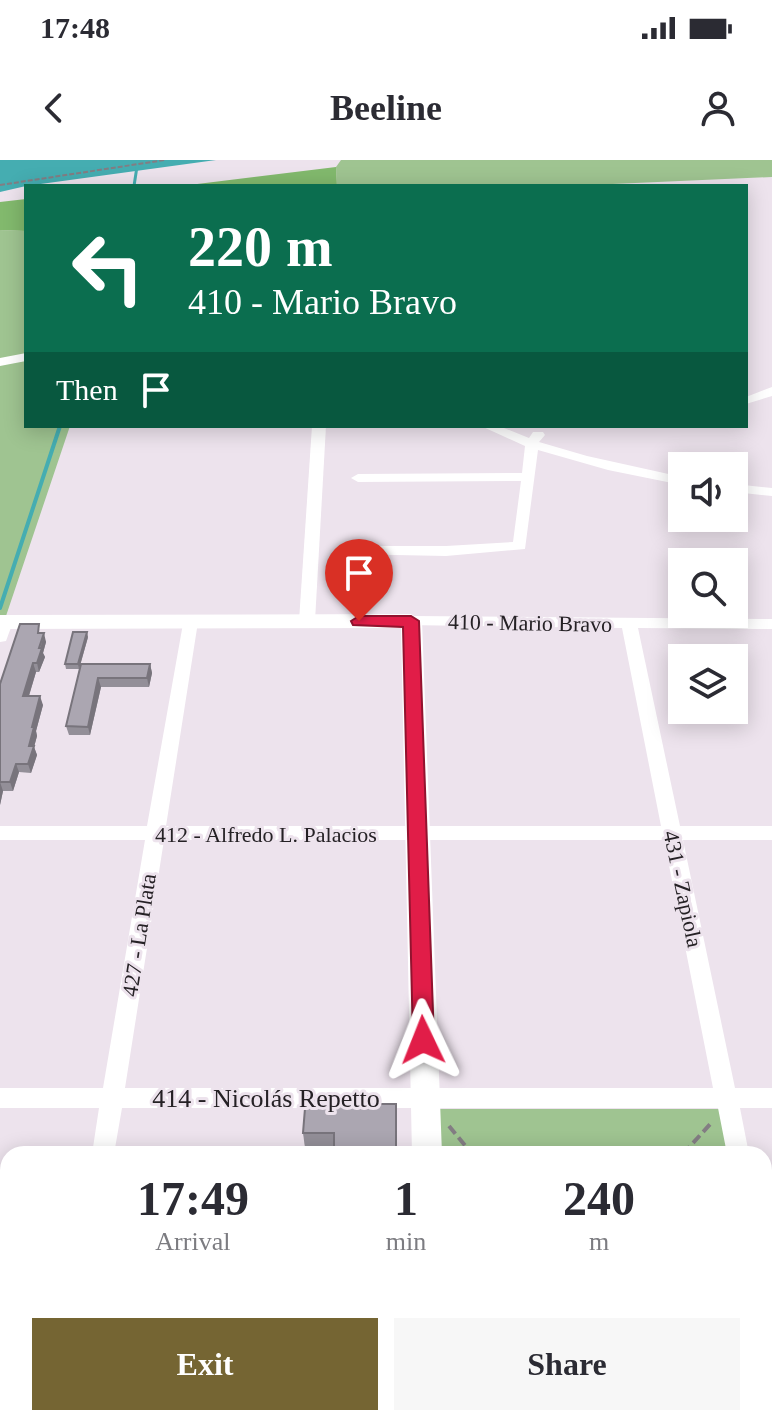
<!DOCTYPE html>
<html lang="en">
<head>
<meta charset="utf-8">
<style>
	body { margin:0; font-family:Georgia,serif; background:#f7f7f7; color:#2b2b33; height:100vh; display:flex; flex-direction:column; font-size:30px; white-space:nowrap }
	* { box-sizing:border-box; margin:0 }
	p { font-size:26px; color:#7c7c81 }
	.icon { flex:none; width:44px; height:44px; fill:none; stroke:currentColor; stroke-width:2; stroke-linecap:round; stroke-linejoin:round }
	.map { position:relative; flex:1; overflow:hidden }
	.panel { position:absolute; left:0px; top:986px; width:772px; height:280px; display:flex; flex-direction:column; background:#fff; border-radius:24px 24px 0 0; box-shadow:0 4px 20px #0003 }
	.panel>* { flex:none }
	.hud { position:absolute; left:24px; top:24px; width:724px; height:244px; border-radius:0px; box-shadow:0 4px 20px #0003; background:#0b6e4f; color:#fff; overflow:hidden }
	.tools { position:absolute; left:668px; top:292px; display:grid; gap:16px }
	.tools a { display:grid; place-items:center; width:80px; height:80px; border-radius:0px; background:#fff; box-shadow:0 4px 20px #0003; font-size:40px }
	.pin { position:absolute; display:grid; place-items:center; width:68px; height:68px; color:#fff; margin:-82px -34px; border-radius:50% 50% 50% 0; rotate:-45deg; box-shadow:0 0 8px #0007 }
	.pin .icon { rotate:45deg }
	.me { position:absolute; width:88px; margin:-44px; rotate:358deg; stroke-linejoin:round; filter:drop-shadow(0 0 6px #0008) }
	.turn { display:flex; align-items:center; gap:28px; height:168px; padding:0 32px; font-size:36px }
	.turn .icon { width:104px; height:104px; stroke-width:2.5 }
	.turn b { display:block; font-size:56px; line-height:68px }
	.then { display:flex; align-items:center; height:76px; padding:0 32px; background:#0003; gap:16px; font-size:30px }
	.eta { display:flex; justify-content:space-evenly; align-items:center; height:136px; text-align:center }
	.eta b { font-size:48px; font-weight:800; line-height:56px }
	.button { display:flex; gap:16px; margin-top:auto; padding:16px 32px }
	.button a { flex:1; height:92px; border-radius:0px; background:#756533; color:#fff; font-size:32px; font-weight:800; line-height:92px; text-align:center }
	.button a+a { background:#f7f7f7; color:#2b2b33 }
	.status { display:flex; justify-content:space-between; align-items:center; height:56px; padding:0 40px; background:#fff; direction:ltr }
	.status svg { height:22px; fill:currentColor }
	header { display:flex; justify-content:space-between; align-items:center; height:104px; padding:0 32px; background:#fff; font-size:36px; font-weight:800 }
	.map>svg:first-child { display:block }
	.green { fill:#9fc491 }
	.forest { fill:#82b96d }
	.water { fill:#45adb1 }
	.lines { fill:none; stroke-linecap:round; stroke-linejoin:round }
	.stream-far1 { stroke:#45adb1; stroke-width:3 }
	.stream { stroke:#45adb1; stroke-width:4 }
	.path-far1 { stroke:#837d83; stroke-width:2; stroke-dasharray:5 2; stroke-linecap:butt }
	.path { stroke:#837d83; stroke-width:4; stroke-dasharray:10 5; stroke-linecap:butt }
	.minor { fill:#fff; fill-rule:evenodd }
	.tertiary { fill:#fff; fill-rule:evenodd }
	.wall { fill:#938f98 }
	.shaded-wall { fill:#78747c }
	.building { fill:#aba6b1; stroke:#78747c; stroke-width:2 }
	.route { fill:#e11d48; stroke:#92132f; stroke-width:2 }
	.labels { text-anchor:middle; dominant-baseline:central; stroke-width:6; stroke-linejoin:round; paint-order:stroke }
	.street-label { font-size:22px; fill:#252125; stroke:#ede3ed }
	.near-street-label { font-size:26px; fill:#252125; stroke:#ede3ed }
</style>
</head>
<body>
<div class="status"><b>17:48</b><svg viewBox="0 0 49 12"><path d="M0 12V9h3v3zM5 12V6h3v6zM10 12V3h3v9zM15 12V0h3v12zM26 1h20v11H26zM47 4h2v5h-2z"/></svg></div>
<header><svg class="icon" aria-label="back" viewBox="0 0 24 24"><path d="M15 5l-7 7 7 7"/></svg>Beeline<svg class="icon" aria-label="person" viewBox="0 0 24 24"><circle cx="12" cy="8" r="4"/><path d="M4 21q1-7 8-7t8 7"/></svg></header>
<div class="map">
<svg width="772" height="1266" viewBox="0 0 772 1266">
	<rect width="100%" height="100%" fill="#ede3ed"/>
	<!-- green -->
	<g class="green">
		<path d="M341,0H772V17L568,26H337L336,7Z"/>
		<path d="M0,70L26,71V266H70L6,456H0Z"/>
		<path d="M430,949H719L729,994H432Z"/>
		<path d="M764,1170L772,1210V1266H444L443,1258H764Z"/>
	</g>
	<!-- forest -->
	<g class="forest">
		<path d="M336,7L337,26H181Z"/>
		<path d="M26,39V71L0,70V42Z"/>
	</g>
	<!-- water -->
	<path class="water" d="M0,0H216L26,26L0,32Z"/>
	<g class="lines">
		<!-- stream-far1 -->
		<path class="stream-far1" d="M134,26L138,0"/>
		<!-- stream -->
		<path class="stream" d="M0,448L60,266"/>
		<!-- path-far1 -->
		<path class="path-far1" d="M0,25L165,0"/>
		<!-- path -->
		<g class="path">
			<path d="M449,966L472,994"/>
			<path d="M683,994L713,961"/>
			<path d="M727,1258L734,1266"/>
			<path d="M496,1266L502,1258"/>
		</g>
		<!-- minor -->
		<g class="minor">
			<path d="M26,193V201L0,206V198Z"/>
			<path d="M772,227V236L746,244V237Z"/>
			<path d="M312,266H326L315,461L307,466L299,461Z"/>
			<path d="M481,266H499L529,278L533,272H543L545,275L539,282L587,296L682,317V325L608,310L538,290L525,389L446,396L345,394L343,391L350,386H446L513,382L521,321L358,322L351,318L358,314L522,313L525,286Z"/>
			<path d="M734,324L772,328V336L734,332Z"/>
			<path d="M411,456L772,459V469L638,468L680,666H772V680H683L735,928H772V948H740L749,994H727L718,948H122L114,994H92L99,948H0V928H103L145,680H0V666H147L184,458H196L198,462L166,666H661L622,468L405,465L403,461ZM164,680H664L713,928H125Z"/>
			<path d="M5,457L13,462L6,481L0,482V458Z"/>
			<path d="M764,1110L772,1113V1173L764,1170Z"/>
			<path d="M47,1258H73L71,1266H45Z"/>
		</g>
		<!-- tertiary -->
		<g class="tertiary">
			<path d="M411,454L422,461L442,994H412L401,468L0,469V455Z"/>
			<path d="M419,1258H453L455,1266H419Z"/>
		</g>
	</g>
	<!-- wall -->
	<g class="wall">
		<path d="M41,473L46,482L43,493L45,497L39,512H36L29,536L43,545L36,571L37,576L34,587L37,595L31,613L19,612L13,631H3L0,645V524Z"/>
		<path d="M88,477L79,509H66L65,504Z"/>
		<path d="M81,504H150L152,513L149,527H101L90,575H69L66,566Z"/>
		<path d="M330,944H396L334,988H305L303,973Z"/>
	</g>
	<!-- shaded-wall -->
	<g class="shaded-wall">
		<path d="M87,472L88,477L79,509L78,504Z"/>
		<path d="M44,473L46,482L43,493L45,497L39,512L37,503Z"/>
		<path d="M33,503L36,512L26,545L23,536Z"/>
		<path d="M150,504L152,513L149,527L147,518Z"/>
		<path d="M98,518L101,527L90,575L88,567Z"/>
		<path d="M40,536L43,545L36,571L37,576L34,587L37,595L31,613L28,604L29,586L32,567Z"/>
		<path d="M16,604L19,612L13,631L10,622Z"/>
		<path d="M0,622L3,631L0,645Z"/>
	</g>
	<!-- building -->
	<g class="building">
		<path d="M20,464H39L38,473H44L39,488H42L37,503H33L23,536H40L32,567H34L29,586H34L28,604H16L10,622H0V524Z"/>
		<path d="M73,472H87L78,504H65Z"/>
		<path d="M81,504H150L147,518H98L88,567L66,566Z"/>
		<path d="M306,936H330L329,944H396V994H334V973H303Z"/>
	</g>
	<!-- route -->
	<path class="route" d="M359,456H411L419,461L434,880L431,886L423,889L416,886L413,880L403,467L353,465L351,461Z"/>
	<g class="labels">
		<!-- street labels -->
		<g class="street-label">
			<text transform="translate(530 463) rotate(1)">410 - Mario Bravo</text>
			<text x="266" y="674">412 - Alfredo L. Palacios</text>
			<text transform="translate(683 729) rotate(78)">431 - Zapiola</text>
			<text transform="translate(139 775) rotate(-81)">427 - La Plata</text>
		</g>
		<!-- near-street labels -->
		<g class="near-street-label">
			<text x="266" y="938">414 - Nicolás Repetto</text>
		</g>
	</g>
</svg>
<div class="tools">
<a><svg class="icon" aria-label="sound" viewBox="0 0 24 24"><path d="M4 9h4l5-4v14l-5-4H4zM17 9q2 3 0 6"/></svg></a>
<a><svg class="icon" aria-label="search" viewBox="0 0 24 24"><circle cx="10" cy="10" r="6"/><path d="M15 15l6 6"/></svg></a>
<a><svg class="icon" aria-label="layers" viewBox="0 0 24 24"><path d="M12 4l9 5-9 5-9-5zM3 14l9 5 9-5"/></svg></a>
</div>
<div class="pin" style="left:359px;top:461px;background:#d93025"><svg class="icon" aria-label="arrive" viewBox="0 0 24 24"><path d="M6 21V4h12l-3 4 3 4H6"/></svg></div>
<svg class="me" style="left:423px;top:880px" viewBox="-20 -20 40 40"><path d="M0-17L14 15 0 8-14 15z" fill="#e11d48" stroke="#fff" stroke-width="4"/></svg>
<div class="hud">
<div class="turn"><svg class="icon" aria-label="left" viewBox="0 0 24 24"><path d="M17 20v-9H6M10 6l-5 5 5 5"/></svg><div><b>220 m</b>410 - Mario Bravo</div></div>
<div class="then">Then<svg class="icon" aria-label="arrive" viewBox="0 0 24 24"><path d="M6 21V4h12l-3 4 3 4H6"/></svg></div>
</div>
<section class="panel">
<div class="eta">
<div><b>17:49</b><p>Arrival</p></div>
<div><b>1</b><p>min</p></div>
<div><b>240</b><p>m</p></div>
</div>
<div class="button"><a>Exit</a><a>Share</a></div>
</section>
</div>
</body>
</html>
